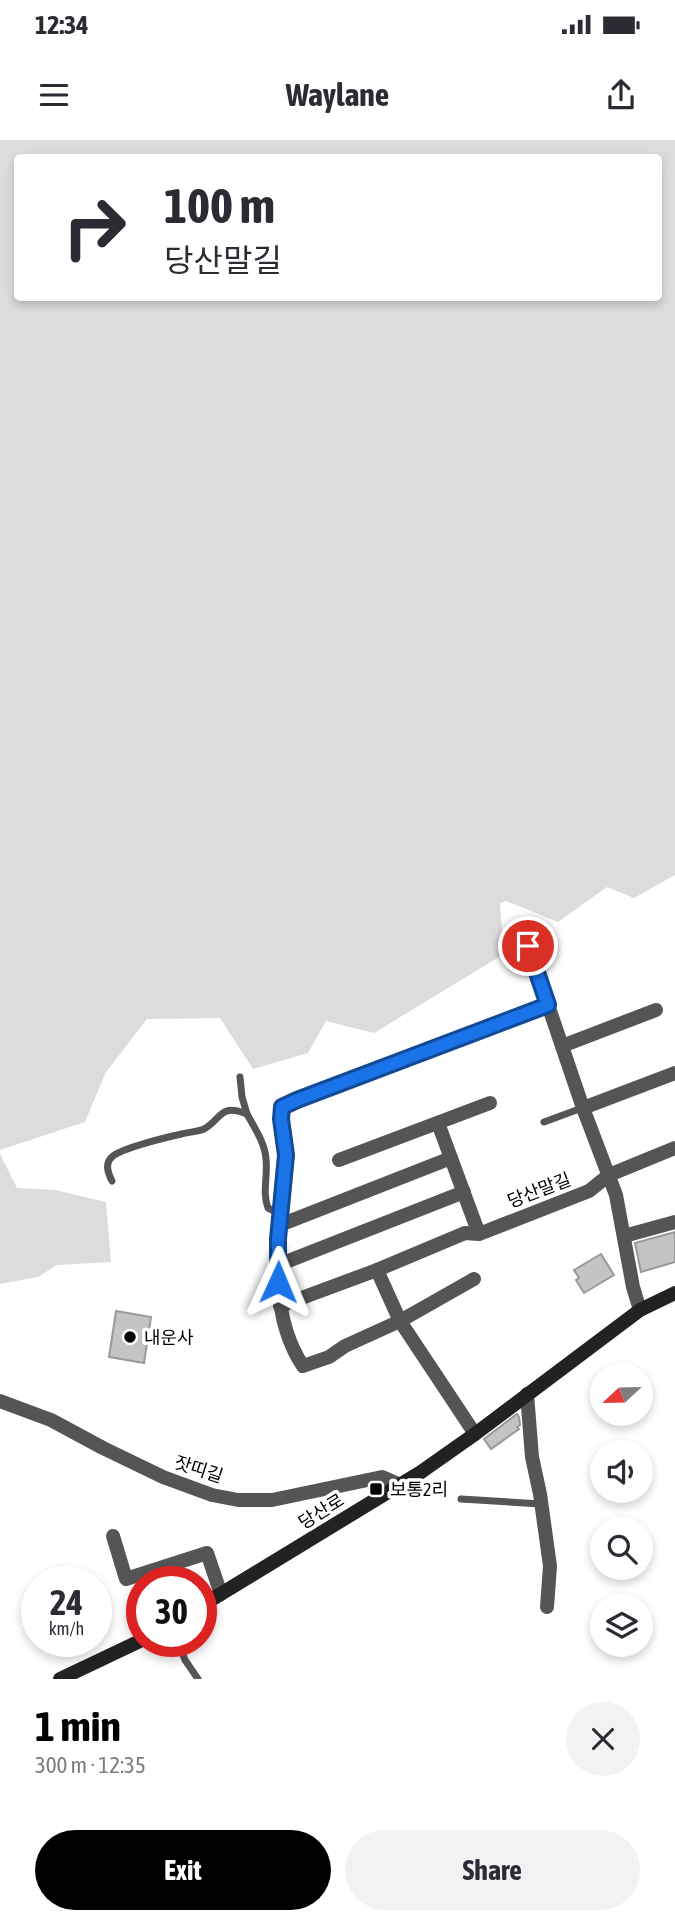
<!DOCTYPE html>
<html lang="en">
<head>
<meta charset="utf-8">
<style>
	body { margin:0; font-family:"Asap Condensed","Noto Sans KR",sans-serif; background:#f2f2f3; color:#2b2b33; height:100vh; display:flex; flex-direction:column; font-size:26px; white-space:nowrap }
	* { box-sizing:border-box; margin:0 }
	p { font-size:23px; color:#7c7c81 }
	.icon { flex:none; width:38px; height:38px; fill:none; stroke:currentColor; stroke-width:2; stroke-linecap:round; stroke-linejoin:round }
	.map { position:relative; height:1539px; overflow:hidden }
	.details { display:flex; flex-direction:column; background:#fff; flex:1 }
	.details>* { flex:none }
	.hud { position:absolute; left:14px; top:14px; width:648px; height:147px; border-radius:7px; box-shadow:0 4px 10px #0003; background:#fff; color:#2b2b33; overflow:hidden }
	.needle { width:46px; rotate:248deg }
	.buttons { position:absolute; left:590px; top:1223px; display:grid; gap:14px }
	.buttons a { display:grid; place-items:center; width:63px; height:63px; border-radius:50%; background:#fff; box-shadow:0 4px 10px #0003; font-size:35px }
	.speed { position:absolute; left:21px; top:1426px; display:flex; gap:14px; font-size:35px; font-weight:700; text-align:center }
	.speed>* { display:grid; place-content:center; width:91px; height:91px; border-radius:50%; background:#fff; box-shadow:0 4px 10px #0003; line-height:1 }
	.speed small { font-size:18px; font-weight:400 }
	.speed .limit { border:10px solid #d22; background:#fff; color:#111 }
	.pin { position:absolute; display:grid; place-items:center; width:60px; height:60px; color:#fff; margin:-30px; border:4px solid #fff; border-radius:50%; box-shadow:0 2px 7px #0007 }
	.me { position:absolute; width:77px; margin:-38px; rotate:1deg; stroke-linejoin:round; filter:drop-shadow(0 0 5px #0008) }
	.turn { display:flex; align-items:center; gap:24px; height:147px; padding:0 35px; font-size:32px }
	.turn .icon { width:91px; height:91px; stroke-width:2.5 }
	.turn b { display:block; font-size:49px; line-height:60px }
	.round { display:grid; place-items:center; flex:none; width:74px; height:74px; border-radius:37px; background:#f2f2f3 }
	.head { display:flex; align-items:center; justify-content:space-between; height:119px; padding:0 35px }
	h1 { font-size:42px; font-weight:700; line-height:52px; color:#000 }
	.cta { display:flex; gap:14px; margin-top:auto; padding:14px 35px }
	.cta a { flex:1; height:80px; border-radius:42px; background:#000; color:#fff; font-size:28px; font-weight:700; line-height:80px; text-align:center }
	.cta a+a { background:#f2f2f3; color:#2b2b33 }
	.status { display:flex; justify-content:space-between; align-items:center; height:49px; padding:0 35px; background:#fff; direction:ltr }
	.status svg { height:19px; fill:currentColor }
	header { display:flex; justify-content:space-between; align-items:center; height:91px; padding:0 35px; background:#fff; font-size:32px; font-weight:700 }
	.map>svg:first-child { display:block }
	.green { fill:#dcdcdc; fill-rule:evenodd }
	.building { fill:#c4c4c4; stroke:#999; stroke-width:2 }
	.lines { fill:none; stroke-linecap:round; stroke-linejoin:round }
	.lane { stroke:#555; stroke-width:7 }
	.street { stroke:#555; stroke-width:14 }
	.secondary { stroke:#222; stroke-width:14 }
	.route-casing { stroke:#114b97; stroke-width:18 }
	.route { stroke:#1a73e8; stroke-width:12 }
	.poi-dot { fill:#000; stroke:#fff; stroke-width:2.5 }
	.labels { text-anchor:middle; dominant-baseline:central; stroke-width:7; stroke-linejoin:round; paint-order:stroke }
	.street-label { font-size:18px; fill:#000; stroke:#fff }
	.poi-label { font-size:18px; fill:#000; stroke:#fff; text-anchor:start }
</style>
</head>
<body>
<div class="status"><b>12:34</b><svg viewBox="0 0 49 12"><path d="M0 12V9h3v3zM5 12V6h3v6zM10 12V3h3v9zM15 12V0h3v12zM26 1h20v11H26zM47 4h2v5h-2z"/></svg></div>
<header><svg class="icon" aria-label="menu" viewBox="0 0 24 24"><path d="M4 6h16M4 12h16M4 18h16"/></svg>Waylane<svg class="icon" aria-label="share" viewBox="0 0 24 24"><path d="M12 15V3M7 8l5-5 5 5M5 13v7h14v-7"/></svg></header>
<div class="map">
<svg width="675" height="1539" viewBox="0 0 675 1539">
	<rect width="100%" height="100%" fill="#fff"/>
	<!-- green -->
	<g class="green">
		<path d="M0,0H675V735L634,758L607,747L558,782L506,761L500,763L504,814L374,893L326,881L308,913L253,929L220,878L147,879L106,932L85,982L0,1010ZM18,18H658V158H18Z"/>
		<path d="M0,1014L17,1048L55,1050L106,1062L111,1122L57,1125L38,1137L0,1144Z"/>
	</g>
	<!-- building -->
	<g class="building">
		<path d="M675,1092V1122L641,1132L635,1103Z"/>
		<path d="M601,1114L614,1135L584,1153L576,1140L579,1138L574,1130Z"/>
		<path d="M116,1171L151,1177L144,1223L109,1217Z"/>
		<path d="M517,1274L519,1277L520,1285L517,1287L519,1289L491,1309L484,1299Z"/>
	</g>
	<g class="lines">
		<!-- lane -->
		<g class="lane">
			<path d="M240,937L242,957L247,974"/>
			<path d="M544,982L582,968"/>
			<path d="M112,1041C108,1033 104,1023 113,1016C123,1008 167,997 182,994C188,992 197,992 204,989C222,979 219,963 247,974C254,987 265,1003 266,1019C268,1036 262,1052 268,1068L280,1074"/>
			<path d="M461,1359L541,1364"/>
			<path d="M178,1502L185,1520L198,1539"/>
		</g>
		<!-- street -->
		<g class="street">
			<path d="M528,806L583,968L616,1055L633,1147L640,1170"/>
			<path d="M562,906L656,870"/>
			<path d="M583,968L675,933"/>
			<path d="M438,983L479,1094"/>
			<path d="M339,1020L490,963"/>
			<path d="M280,1085L451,1018"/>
			<path d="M624,1096L675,1082"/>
			<path d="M278,1125L464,1052"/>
			<path d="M377,1130L400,1181L475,1294"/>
			<path d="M474,1139L400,1181L345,1206L329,1217L303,1226C269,1175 278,1111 283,1053C284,1041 286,1028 286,1015C286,999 280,984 282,967L297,960L548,865"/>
			<path d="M280,1166L377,1130L465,1093L479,1094L589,1051L609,1035L675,1008"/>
			<path d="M527,1254L532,1317L540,1354L550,1426L547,1467"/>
			<path d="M0,1261L51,1280L103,1308L163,1337L212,1355L238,1360H272L382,1337L400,1345"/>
			<path d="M113,1396L126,1439L207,1413L221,1454"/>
		</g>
		<!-- secondary -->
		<g class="secondary">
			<path d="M201,1466L421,1332L475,1294L640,1170L675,1153"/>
			<path d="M60,1539L142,1500"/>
		</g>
	</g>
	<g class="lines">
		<!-- route casing -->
		<g class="route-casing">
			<path id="route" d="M278,1142V1099L286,1015L281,979L282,967L297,960L548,865L528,806"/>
		</g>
		<!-- route -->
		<use href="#route" class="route"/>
	</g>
	<!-- markers -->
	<g class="poi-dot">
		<circle cx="130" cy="1197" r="7"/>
		<rect x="369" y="1342" width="14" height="14" rx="3.5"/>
	</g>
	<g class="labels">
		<!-- street labels -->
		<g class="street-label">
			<text transform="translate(539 1050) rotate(-21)">당산말길</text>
			<text transform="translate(199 1329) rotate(18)">잣띠길</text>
			<text transform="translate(321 1371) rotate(-32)">당산로</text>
		</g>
		<!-- poi labels -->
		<g class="poi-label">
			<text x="144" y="1197">내운사</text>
			<text x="390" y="1349">보통2리</text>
		</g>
	</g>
</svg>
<div class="buttons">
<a><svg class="needle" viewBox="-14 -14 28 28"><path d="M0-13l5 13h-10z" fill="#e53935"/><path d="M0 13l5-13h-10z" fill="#7c7c81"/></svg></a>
<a><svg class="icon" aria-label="sound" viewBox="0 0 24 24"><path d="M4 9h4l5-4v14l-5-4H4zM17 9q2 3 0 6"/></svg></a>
<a><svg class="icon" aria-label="search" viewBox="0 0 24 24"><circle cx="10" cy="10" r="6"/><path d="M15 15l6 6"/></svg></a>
<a><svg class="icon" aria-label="layers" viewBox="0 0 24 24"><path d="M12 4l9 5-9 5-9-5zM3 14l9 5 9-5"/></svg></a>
</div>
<div class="speed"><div>24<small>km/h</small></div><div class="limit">30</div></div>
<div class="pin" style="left:528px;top:806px;background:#d93025"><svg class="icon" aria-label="arrive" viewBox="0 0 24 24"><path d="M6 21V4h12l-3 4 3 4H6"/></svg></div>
<svg class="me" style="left:278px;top:1142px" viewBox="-20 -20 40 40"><path d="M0-17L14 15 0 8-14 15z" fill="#1a73e8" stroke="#fff" stroke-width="4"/></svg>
<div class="hud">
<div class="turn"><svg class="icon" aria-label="right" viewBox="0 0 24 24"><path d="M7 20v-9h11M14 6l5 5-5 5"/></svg><div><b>100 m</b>당산말길</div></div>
</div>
</div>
<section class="details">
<div class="head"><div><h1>1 min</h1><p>300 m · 12:35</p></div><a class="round"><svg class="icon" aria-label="close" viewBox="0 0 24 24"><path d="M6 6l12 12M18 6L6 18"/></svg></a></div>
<div class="cta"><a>Exit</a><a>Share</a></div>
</section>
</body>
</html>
